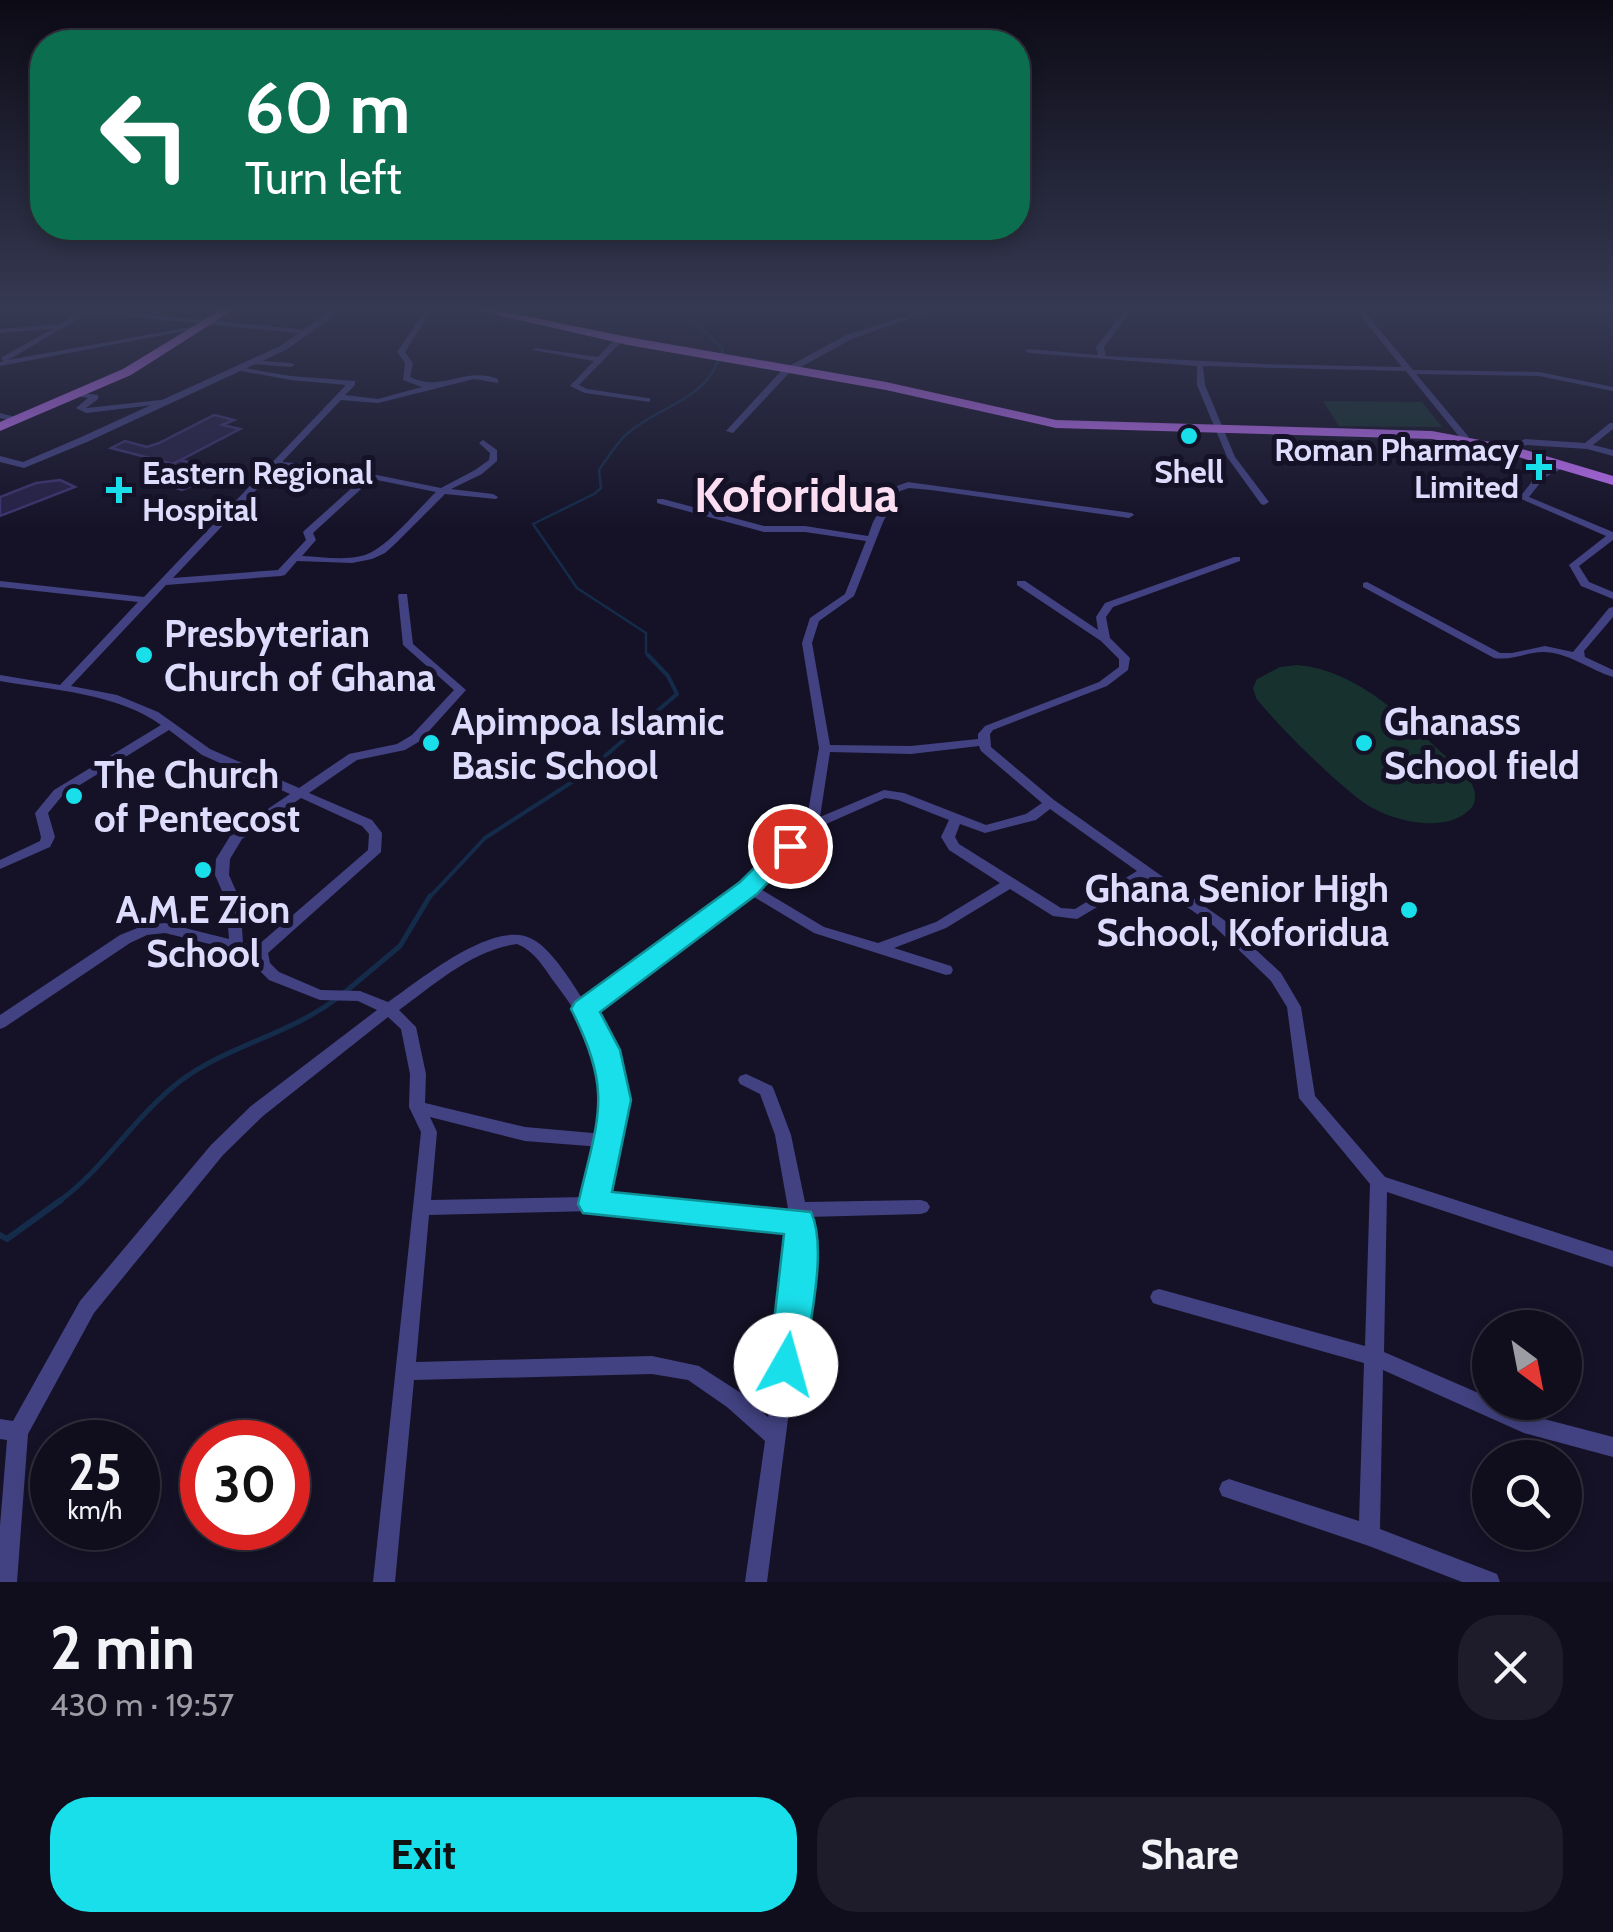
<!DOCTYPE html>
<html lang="en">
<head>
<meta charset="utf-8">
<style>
	body { margin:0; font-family:Cabin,sans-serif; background:#1e1c2a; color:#f1f3f6; height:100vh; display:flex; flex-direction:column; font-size:38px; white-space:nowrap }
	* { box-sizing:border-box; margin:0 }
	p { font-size:32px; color:#9c9ca4 }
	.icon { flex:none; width:55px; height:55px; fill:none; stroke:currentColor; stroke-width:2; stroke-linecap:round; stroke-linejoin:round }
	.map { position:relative; height:1582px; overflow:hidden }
	.details { display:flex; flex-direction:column; background:#100e1d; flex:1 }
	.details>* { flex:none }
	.guide { position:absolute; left:30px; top:30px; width:1000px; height:210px; border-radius:40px; box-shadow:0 5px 15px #0003,0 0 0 2px #302e3b; background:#0b6e4f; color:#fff; overflow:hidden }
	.needle { width:65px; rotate:148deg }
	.fabs { position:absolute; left:1472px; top:1310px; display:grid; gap:20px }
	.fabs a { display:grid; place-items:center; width:110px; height:110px; border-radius:50%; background:#100e1d; box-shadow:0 5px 15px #0003,0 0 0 2px #302e3b; font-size:50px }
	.speed { position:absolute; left:30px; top:1420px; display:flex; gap:20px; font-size:50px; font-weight:700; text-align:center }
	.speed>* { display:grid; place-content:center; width:130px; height:130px; border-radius:50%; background:#100e1d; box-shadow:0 5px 15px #0003,0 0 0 2px #302e3b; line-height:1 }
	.speed small { font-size:25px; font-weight:400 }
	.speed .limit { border:15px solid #d22; background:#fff; color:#111 }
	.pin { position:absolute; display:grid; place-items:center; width:85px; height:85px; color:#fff; margin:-42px; border:5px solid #fff; border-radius:50%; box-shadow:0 2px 10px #0007 }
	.me { position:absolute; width:110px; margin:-55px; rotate:7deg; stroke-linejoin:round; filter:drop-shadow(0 0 8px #0008) }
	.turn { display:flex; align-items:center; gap:35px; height:210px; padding:0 50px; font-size:45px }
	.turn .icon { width:130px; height:130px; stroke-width:2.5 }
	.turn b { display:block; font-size:70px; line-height:85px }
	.round { display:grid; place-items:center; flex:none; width:105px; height:105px; border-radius:40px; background:#1e1c2a }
	.summary { display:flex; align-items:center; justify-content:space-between; height:170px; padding:0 50px }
	h1 { font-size:60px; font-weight:700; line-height:75px }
	.button { display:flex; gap:20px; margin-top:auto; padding:20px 50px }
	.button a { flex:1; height:115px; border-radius:40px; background:#19dfea; color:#111; font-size:40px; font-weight:700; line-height:115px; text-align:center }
	.button a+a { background:#1e1c2a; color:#f1f3f6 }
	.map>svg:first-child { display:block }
	.green { fill:#16312e }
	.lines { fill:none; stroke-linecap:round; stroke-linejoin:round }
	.stream-far3 { stroke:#142b4a; stroke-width:2.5 }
	.stream-far2 { stroke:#142b4a; stroke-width:4 }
	.stream-far1 { stroke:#142b4a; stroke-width:5 }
	.stream { stroke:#142b4a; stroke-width:6 }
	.building { fill:#262046; stroke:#3d3470; stroke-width:2.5 }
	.minor { fill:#424282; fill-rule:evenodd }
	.tertiary { fill:#424282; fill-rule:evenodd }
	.primary { fill:#ba6df2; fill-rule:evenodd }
	.route { fill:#19dfea; stroke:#109198; stroke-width:2.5 }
	.poi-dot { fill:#19dfea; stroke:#151227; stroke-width:4 }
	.labels { text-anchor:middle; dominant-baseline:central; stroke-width:10; stroke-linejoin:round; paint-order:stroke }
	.far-poi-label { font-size:32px; font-weight:bold; fill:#dedcfc; stroke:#151227; text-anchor:end }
	.poi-label { font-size:38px; font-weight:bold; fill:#dedcfc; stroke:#151227; text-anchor:start }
	.far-town-label { font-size:48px; font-weight:bold; fill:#fcdef2; stroke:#151227 }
</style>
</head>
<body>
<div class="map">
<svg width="1613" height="1582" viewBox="0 0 1613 1582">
	<rect width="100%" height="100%" fill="#151227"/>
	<!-- green -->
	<g class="green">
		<path d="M1323,401L1422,402L1442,427L1339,426Z"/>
		<path d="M1297,665C1367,671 1418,734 1469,777C1475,790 1480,802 1467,812C1441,834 1388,820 1363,802C1334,781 1278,726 1256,698L1253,688L1257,679L1280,667Z"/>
	</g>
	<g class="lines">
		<!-- stream-far3 -->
		<g class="stream-far3">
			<path d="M649,318L681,310"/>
			<path d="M218,322L326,317L400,321"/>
			<path d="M423,323L524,320"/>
			<path d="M650,657L646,653V633L577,588L533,524L594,494L601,488L599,470C608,457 617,442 629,432C667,401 706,403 723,349L691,319L694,310"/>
		</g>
		<!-- stream-far2 -->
		<path class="stream-far2" d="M428,899L485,838L583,775L677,694L668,676L648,655"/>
		<!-- stream-far1 -->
		<g class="stream-far1">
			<path d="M344,993L400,946L430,896"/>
			<path d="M58,1202C104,1169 134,1117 179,1082C226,1046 288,1035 336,999"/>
		</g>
		<!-- stream -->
		<path class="stream" d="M0,1235L7,1239L61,1200"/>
	</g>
	<!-- building -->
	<g class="building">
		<path d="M214,415L234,420L222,425L240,429L173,464L111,448L125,441L147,447L159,443Z"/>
		<path d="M180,460L226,471L182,490L167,485L193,473L167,467Z"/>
		<path d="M60,480L75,487L0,516V497L36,483Z"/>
	</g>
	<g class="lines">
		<!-- minor -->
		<g class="minor">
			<path d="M79,310H104L309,330L313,332L309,334L89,313L8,360L202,325L206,327L0,366V362L4,361L1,359L2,357L52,329L0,333V329L59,324L81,312Z"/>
			<path d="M428,310H436L427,317L405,352L413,363L410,377C443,393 464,366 498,379V383L474,379L378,403L341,400L282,462L332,466L441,488L475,470L489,460L490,453L479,443L483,440L497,450V461L482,474L451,489L493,494L498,497L496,499L445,494L395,544L385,553L372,559L352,563L297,561L285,575L281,576L166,585L71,686L117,695L158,712L210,749L299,788L349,754L397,744L412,735L454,690L403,645L398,596L399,594H407L413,644L466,690L420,741L405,750L357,760L309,793L372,820L382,833L381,852L268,953L270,963L279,972L321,990L360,991L388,1002C419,981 496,916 534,940C553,951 572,983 584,1001L743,885L806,824L819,748L802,643L810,618L845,594L866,541L805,532H764L657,503V499H663L764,526H805L868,536L873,522L894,487L908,482L1132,513L1134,515L1129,518L931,490L909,488L900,491L883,522L854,596L819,621L812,643L830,745L911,746L978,739V734L985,726L1099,682L1119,667V659L1101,641L1017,585V581H1025L1098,630L1096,617L1105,603L1234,557H1240V561L1113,607L1106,617L1110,638L1130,658L1128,670L1107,686L993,730L990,734L991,747L1054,800L1224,920L1281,973L1301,1007L1315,1096L1385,1177L1613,1251V1267L1387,1192L1384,1352L1490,1398V1402H1500L1525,1414L1613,1437V1457L1524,1433L1383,1370L1380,1529L1497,1574L1500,1582H1462L1369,1546L1222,1496L1219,1489L1222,1482L1229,1479L1359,1521L1364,1363L1159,1305L1153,1303L1150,1297L1153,1291L1159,1289L1365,1346L1370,1184L1299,1098L1287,1007L1271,981L1214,926L1146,878L1077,919L1053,916L1010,889L946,928L894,948L951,966L953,970L951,974L946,975L814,933L749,894L591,1011C639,1089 624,1116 604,1198L789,1214L775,1135L760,1094L740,1084L738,1080L740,1076L746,1074L772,1086L774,1090L791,1135L805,1202L921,1200L927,1202L930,1207L927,1212L921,1214L807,1217L809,1256L767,1582H745L765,1441L727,1407L688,1380L652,1374L414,1380L395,1582H373L421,1132L409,1107L410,1074L401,1029L388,1017L263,1116L223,1155L94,1313L28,1434L17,1582H0V1526L7,1440L0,1439V1419L13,1421L80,1301L211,1145L251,1106L377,1010L358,1001L320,1000L269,980L258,969L254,955L165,933L147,935L130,943L5,1027L0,1029V1015L120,935L145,925L165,923L229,939L226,900L215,875L216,859L232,833L290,794L202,755L169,730L62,796L48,813L55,837L50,847L0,869V860L40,841L41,837L35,813L54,790L161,725C117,693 52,690 0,681V675L60,685L138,602L0,587V581L144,597L346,385L291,380L241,371L237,369L238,367L291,376L355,381V385L345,395L378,399L422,387L403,380L405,363L397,352L422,315ZM278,467L305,468L364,477L305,530L303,532L306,540L278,570L173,578ZM372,479L436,492C418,509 387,548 365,555C346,561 322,557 302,556L316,540L313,533ZM979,746L981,751L1042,803L1026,814L986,825L904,793L884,790L820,817L830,752L911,754ZM301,798L362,826L369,834L368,850L257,946L243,943L240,900L229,875L230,859L242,839ZM885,798L898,800L949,820L941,837L949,850L1000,883L936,922L878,943L824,927L757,887L817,828ZM1050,809L1137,871L1075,909L1061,908L959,844L955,837L960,824L985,833L1036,820ZM517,944C535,951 544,968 555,983C590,1030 616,1073 604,1134L525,1127L425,1103L426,1074L416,1027L399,1010C435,984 472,950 517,944ZM430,1117L525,1141L601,1147L587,1197L431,1200L437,1132ZM594,1211L790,1229L791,1256L768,1417L741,1393L699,1366L652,1356L416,1362L429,1215Z"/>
			<path d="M642,310H654L651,312Z"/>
			<path d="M924,310H934L852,339L788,374L733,433L726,431L782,370L846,335Z"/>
			<path d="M1125,310H1132L1104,347L1106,356L1264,364L1402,367L1356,310H1363L1413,370L1539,372L1613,387V391L1539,376L1416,374L1468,436L1469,438L1465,441L1462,440L1406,371L1203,366L1205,385L1235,457L1269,502L1264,505L1261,504L1227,457L1197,385V366L1029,353L1025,351L1029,349L1098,355L1096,347Z"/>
			<path d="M617,337L624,339L579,385L587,389L647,398H650V402L585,393L570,386L594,361L532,350L536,348L598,357Z"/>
			<path d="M251,360L291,363L295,365L291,367L254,364H251Z"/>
			<path d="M75,392L98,395V399L86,408H87L170,399L174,401L170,403L86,413L76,408L88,398L75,396Z"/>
			<path d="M0,413L19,418L20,420L16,422L0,418Z"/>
			<path d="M1610,423H1613V429L1593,445L1613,450V456L1587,449L1526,445L1507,452L1503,449L1525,439L1585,443Z"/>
			<path d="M1562,462L1566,465L1565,467L1544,478L1529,497L1613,532V540L1579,566L1589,582L1613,592V599L1581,586L1569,565L1606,536L1519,498L1538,474Z"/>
			<path d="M1367,582L1500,653H1512L1545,646L1573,652L1609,608L1613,607V617L1584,651L1585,657L1613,670V677C1590,670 1568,652 1543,652C1526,652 1512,661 1494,658L1363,587V583Z"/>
		</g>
		<!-- tertiary -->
		<path class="tertiary" d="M332,310H342L286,350L87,442L24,468L0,462V456L23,462L79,438L280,346Z"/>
		<!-- primary -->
		<g class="primary">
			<path d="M220,310H233L131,375L0,431V422L123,369Z"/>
			<path d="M475,310H496L628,337L886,382L1056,420L1432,431L1512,446L1613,476V485L1505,453L1432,439L1056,428L886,390L628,345Z"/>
		</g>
	</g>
	<!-- sky -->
	<linearGradient id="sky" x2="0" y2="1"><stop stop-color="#0c0a15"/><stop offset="0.58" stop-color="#353952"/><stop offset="1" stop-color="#353952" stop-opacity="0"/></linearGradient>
	<rect width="1613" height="532" fill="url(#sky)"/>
	<!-- route -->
	<path class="route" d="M790,839L802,846L757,894L600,1012L620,1050L631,1100L612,1192L811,1212C828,1248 809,1325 804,1365L799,1377L786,1382L774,1377L769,1365L784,1234L583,1213L578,1204C598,1117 614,1093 571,1009L575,1002L740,882L782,841Z"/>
	<!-- markers -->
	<g class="poi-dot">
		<circle cx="1189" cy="436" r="10"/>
		<path d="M1534 452h10v10h10v10h-10v10h-10v-10h-10v-10h10z"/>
		<path d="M114 475h10v10h10v10h-10v10h-10v-10h-10v-10h10z"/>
		<circle cx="144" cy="655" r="10"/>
		<circle cx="431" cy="743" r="10"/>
		<circle cx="1364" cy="743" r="10"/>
		<circle cx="74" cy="796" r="10"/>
		<circle cx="203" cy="870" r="10"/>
		<circle cx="1409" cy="910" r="10"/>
	</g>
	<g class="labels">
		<!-- far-poi labels -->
		<g class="far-poi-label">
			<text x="1519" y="449">Roman Pharmacy<tspan x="1519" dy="37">Limited</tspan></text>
			<text x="1189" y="471" text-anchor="middle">Shell</text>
			<text x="142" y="472" text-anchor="start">Eastern Regional<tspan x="142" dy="37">Hospital</tspan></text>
		</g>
		<!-- poi labels -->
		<g class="poi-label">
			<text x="164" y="633">Presbyterian<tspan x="164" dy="44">Church of Ghana</tspan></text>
			<text x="451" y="721">Apimpoa Islamic<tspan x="451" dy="44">Basic School</tspan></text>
			<text x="1384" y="721">Ghanass<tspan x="1384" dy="44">School field</tspan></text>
			<text x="94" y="774">The Church<tspan x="94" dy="44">of Pentecost</tspan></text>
			<text x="1389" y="888" text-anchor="end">Ghana Senior High<tspan x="1389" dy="44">School, Koforidua</tspan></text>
			<text x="203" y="909" text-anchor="middle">A.M.E Zion<tspan x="203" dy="44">School</tspan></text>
		</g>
		<!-- far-town labels -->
		<g class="far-town-label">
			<text x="796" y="495">Koforidua</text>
		</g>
	</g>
</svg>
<div class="fabs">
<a><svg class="needle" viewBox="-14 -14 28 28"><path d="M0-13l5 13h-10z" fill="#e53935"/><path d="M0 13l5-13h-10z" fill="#9c9ca4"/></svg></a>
<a><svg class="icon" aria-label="search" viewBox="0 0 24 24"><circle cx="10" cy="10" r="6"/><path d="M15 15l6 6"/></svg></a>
</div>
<div class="speed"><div>25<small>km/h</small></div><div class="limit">30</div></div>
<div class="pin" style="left:790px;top:846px;background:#d93025"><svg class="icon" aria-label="arrive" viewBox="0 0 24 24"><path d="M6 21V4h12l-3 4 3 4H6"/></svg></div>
<svg class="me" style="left:786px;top:1365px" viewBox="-20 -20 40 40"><circle r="19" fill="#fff"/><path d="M0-13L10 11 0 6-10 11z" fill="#19dfea"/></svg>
<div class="guide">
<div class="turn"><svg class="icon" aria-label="left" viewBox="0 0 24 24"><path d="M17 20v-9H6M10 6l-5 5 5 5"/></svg><div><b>60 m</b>Turn left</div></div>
</div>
</div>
<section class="details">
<div class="summary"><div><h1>2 min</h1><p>430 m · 19:57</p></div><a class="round"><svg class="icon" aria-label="close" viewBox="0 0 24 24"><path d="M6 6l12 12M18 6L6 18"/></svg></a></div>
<div class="button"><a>Exit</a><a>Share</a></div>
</section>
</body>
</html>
